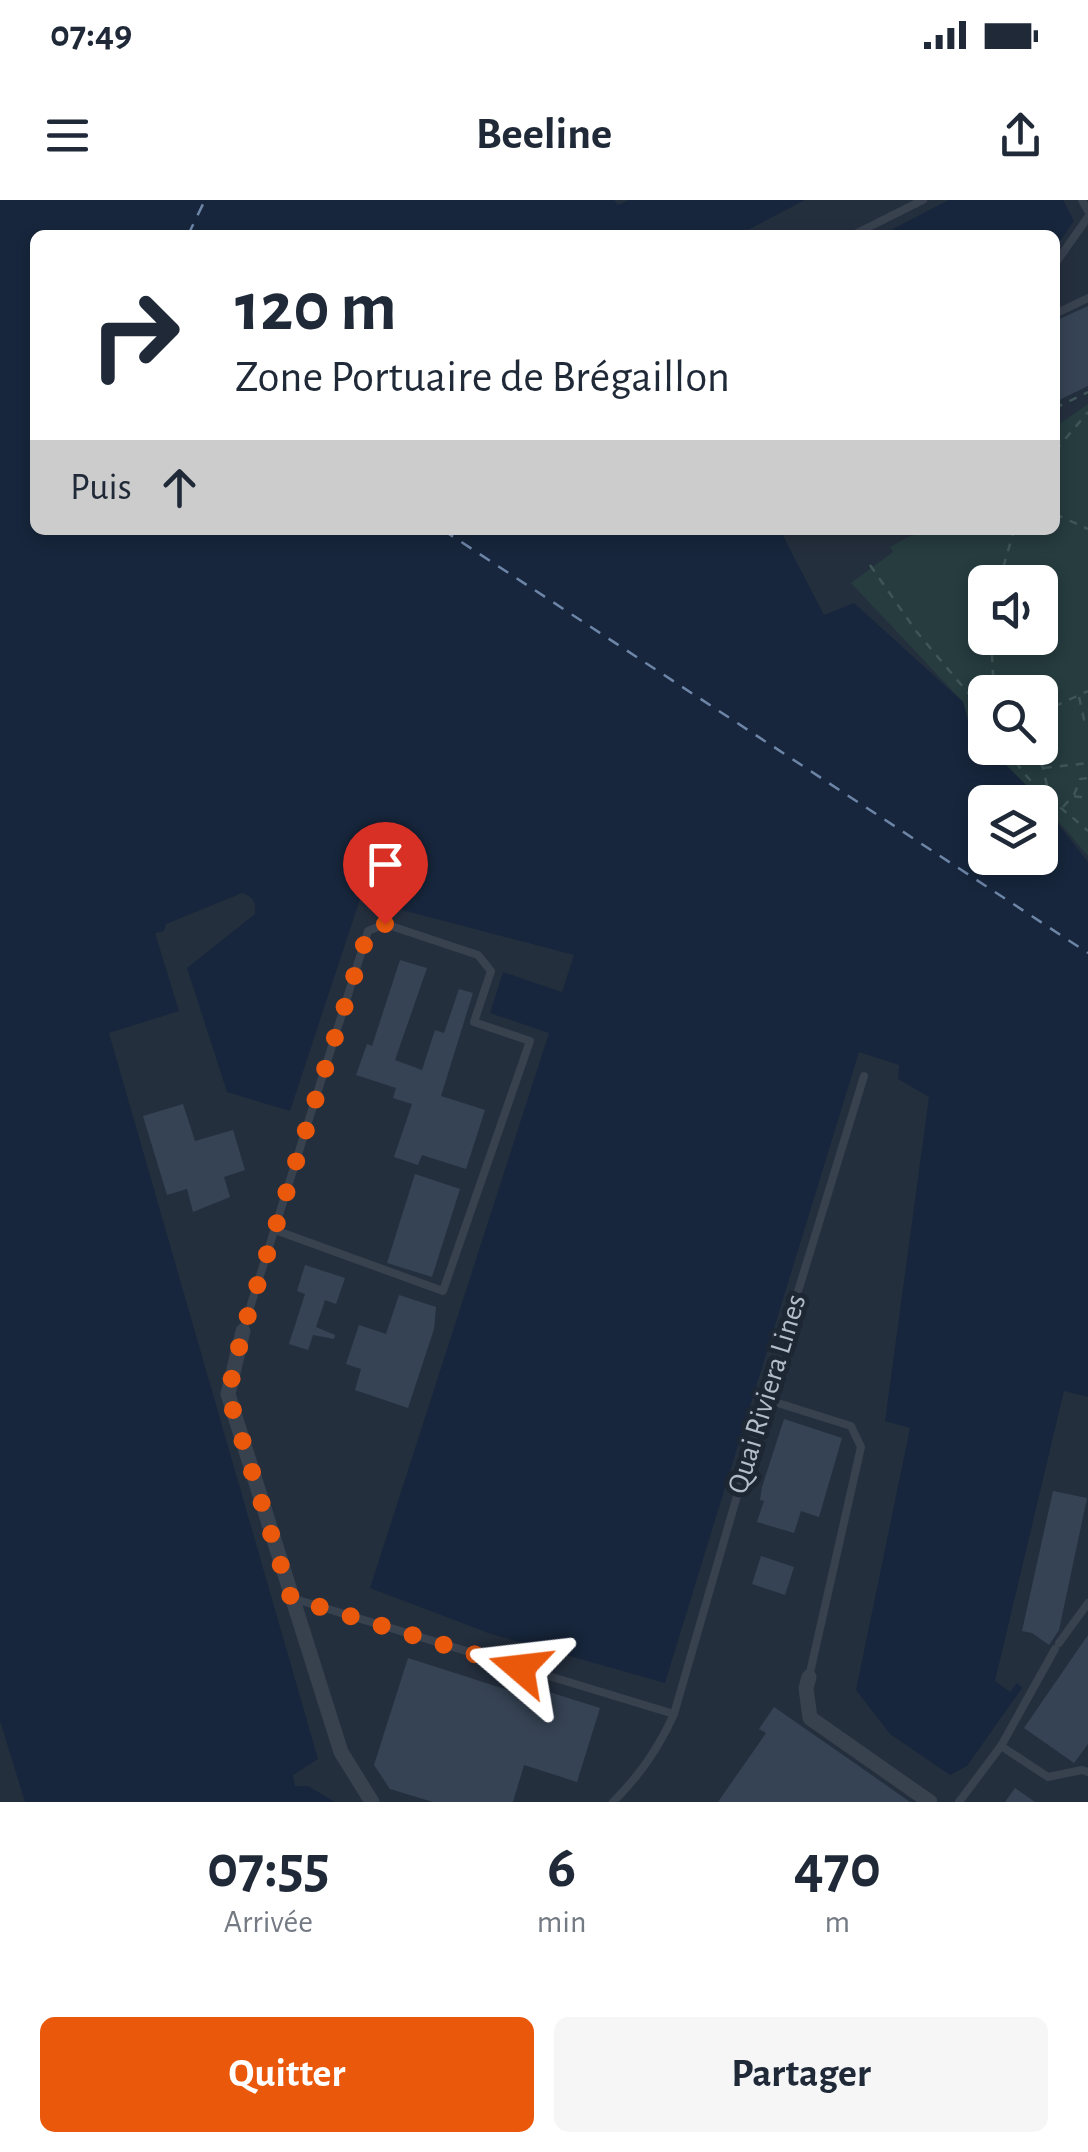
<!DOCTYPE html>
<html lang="fr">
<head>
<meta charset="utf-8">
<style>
	body { margin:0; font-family:"Alegreya Sans",sans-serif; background:#f6f6f7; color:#1f2937; height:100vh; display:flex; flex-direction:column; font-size:38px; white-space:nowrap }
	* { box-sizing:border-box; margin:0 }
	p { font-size:32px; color:#747a83 }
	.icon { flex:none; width:55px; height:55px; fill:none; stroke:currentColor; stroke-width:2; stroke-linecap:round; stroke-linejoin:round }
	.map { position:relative; height:1602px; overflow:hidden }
	.details { display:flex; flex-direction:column; background:#fff; flex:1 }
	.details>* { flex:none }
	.banner { position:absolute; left:30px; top:30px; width:1030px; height:305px; border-radius:15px; box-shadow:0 5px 15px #0003; background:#fff; color:#1f2937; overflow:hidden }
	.buttons { position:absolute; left:968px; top:365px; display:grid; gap:20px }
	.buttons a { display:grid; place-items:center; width:90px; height:90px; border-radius:15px; background:#fff; box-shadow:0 5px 15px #0003; font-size:50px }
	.pin { position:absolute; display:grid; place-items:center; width:85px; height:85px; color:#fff; margin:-102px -42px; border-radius:50% 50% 50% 0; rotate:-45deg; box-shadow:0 0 10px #0007 }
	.pin .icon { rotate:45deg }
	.me { position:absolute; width:110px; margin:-55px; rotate:287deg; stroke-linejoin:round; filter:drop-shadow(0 0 8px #0008) }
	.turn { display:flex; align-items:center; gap:35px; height:210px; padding:0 40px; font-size:45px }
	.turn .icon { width:130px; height:130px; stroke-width:2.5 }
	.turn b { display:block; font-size:70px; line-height:85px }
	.then { display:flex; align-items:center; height:95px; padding:0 40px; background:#0003; gap:20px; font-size:38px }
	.eta { display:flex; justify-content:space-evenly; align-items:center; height:170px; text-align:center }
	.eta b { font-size:60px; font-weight:600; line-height:70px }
	.primary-button { display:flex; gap:20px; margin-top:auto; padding:20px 40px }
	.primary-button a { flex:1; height:115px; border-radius:15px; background:#ea580c; color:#fff; font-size:40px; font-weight:600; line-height:115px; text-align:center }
	.primary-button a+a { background:#f6f6f7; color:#1f2937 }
	.status { display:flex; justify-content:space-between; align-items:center; height:70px; padding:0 50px; background:#fff; direction:ltr }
	.status svg { height:28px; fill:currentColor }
	header { display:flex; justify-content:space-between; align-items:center; height:130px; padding:0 40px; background:#fff; font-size:45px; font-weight:600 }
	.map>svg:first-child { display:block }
	.green { fill:#263c3f; fill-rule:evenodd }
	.water { fill:#17263c; fill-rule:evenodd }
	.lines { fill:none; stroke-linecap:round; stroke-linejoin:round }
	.ferry { stroke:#6d86a8; stroke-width:2.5; stroke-dasharray:12 10; stroke-linecap:butt }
	.building { fill:#364354 }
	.path { stroke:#3f5557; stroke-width:2.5; stroke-dasharray:8 8; stroke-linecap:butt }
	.lane { stroke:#38414e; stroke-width:8 }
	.street { stroke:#38414e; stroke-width:15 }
	.route { stroke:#ea580c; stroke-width:18; stroke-dasharray:0 32.4 }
	.labels { text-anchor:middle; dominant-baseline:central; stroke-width:10; stroke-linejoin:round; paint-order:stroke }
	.street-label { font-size:30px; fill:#b4bcc9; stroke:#1d2633 }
</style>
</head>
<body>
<div class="status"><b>07:49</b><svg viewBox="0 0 49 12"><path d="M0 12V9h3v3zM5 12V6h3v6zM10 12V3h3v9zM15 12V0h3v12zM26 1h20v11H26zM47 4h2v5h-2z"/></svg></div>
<header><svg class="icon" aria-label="menu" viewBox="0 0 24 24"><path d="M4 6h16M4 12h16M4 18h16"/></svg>Beeline<svg class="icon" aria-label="share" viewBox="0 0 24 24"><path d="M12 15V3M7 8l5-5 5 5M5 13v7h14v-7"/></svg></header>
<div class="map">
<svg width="1088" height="1602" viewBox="0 0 1088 1602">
	<rect width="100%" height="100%" fill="#242f3e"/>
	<!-- green -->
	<path class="green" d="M1088,204V656L1033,592L989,548H1040V492H985V543L970,528L963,502L851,383L893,352L890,347L908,337L931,330H1055V227ZM985,382H1040V438H985Z"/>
	<!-- water -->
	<g class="water">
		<path d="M0,0H614L618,5L629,0H805L738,35H35V330H780L824,415L854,403L963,502L970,528L985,543V548H989L1033,592L1088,662V1197L1064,1191L995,1481L1010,1492L1017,1483L1022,1488L967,1566L950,1575L890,1534L856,1490L910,1228L885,1221L929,897L898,879L899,865L859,852L665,1483L491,1434L370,1388L549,833L490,813L503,772L562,792L574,755L360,699L290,911L227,892L187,768L255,714C256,702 254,697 242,693L166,724L164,731L155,733L179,811L109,833L318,1559L293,1575L295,1586H308L335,1602H25L0,1521ZM985,602H1040V658H985Z"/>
		<path d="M949,0H1063L1074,21L1055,48V35H881Z"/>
	</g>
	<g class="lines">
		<!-- ferry -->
		<g class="ferry">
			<path d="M188,35L205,0"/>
			<path d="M443,330L1088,753"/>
		</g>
	</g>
	<!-- building -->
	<g class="building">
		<path d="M1088,106V186L1055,202V121Z"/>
		<path d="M400,760L427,768L395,860L422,870L435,830L444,833L459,789L473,793L441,896L485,910L466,969L422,955L418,965L394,957L412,904L393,898L396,888L356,875L367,844L372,846Z"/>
		<path d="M183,904L195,941L233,930L245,970L224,977L230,997L193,1012L187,989L167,995L143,916Z"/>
		<path d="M415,974L460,989L432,1077L387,1063Z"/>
		<path d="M305,1065L345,1078L336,1104L325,1100L316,1127L335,1135L334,1139L313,1135L308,1150L289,1144L305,1094L297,1091Z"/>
		<path d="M399,1095L436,1107L434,1129L408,1208L355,1190L361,1169L346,1164L359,1125L386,1134Z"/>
		<path d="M784,1219L842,1238L819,1317L801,1311L794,1333L757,1322L764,1301L760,1300L762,1287Z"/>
		<path d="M1053,1291L1087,1298L1059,1430L1049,1445L1032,1433L1022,1431Z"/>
		<path d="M761,1356L794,1367L785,1395L752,1384Z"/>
		<path d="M1088,1435V1544L1074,1563L1024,1528Z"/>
		<path d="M408,1458L508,1490L511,1480L600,1508L577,1582L524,1565L513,1602H433L390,1589L374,1565Z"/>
		<path d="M774,1507L856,1564L910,1602H718L766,1533L759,1529Z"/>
		<path d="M1015,1588L1035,1602H1005Z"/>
	</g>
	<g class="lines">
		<!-- path -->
		<g class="path">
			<path d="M1055,208L1088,192"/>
			<path d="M1055,251L1088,212"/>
			<path d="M1055,314L1088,329"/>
			<path d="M870,365L916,431L985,513"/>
			<path d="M999,382L1014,330"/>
			<path d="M991,438L994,492"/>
			<path d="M1079,497L1086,528"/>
			<path d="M1040,513L1088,491"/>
			<path d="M1008,548C1026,585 1057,603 1088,631"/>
			<path d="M1034,548L1043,568L1049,595"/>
			<path d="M1044,568L1088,563"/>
			<path d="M1074,595L1080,579L1088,578"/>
			<path d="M1063,607L1073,596L1088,598"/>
		</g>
		<!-- lane -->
		<g class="lane">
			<path d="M1082,0L1088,11"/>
			<path d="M853,35L923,0"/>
			<path d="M1055,64L1088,17"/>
			<path d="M1055,114L1088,98"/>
			<path d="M243,1130L368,731L385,724L478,755L491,771L474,822L530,841L443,1091L275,1030"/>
			<path d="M765,1199L851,1226L861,1247L809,1477"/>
			<path d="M295,1399L674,1514"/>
			<path d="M1059,1443L1088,1403"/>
			<path d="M1001,1546L1048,1577L1082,1570L1088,1572"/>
			<path d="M613,1602C640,1575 658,1549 674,1514L765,1199L864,876"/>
			<path d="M959,1602L1001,1546L1055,1449"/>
		</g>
		<!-- street -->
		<g class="street">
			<path d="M243,1131L228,1194L341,1552L372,1602"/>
			<path d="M809,1477L806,1488L810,1518L930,1602"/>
		</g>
	</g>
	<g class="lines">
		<!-- route -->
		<path class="route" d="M385,724L368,732L243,1131L228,1194L291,1398L520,1468"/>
	</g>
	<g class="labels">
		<!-- street labels -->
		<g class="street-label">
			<text transform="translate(767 1194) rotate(-73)">Quai Riviera Lines</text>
		</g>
	</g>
</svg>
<div class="buttons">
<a><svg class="icon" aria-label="sound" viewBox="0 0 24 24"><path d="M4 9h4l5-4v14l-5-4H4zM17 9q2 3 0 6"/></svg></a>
<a><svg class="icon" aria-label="search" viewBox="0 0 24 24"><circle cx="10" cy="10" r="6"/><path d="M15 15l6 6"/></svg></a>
<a><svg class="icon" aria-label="layers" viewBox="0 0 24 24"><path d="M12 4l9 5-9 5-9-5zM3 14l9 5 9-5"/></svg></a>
</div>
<div class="pin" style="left:385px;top:724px;background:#d93025"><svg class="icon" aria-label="arrive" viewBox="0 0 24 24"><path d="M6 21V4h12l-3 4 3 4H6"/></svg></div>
<svg class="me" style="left:520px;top:1468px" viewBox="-20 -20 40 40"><path d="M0-17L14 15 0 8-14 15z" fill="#ea580c" stroke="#fff" stroke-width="4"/></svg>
<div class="banner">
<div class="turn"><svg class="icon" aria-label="right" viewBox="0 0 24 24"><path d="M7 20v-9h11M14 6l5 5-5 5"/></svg><div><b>120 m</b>Zone Portuaire de Brégaillon</div></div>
<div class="then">Puis<svg class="icon" aria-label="ahead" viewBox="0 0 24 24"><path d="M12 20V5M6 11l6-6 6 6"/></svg></div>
</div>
</div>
<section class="details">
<div class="eta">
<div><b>07:55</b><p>Arrivée</p></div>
<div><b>6</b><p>min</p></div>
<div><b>470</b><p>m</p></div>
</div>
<div class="primary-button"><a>Quitter</a><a>Partager</a></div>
</section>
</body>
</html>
